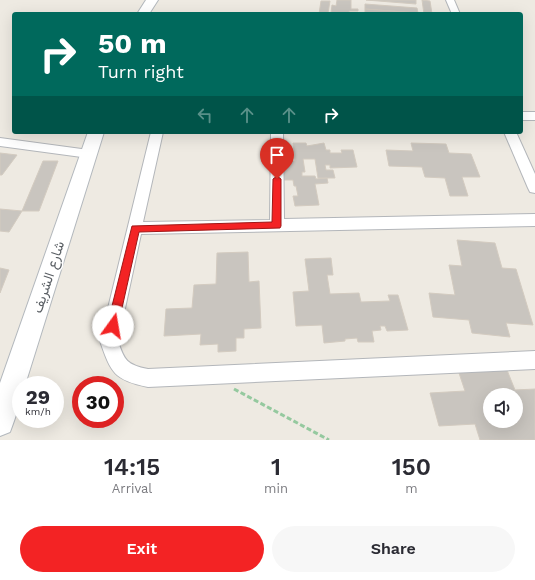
<!DOCTYPE html>
<html lang="en">
<head>
<meta charset="utf-8">
<style>
	body { margin:0; font-family:"Work Sans",Vazirmatn,sans-serif; background:#f7f7f7; color:#2b2b33; height:100vh; display:flex; flex-direction:column; font-size:15px; white-space:nowrap }
	* { box-sizing:border-box; margin:0 }
	p { font-size:13px; color:#7c7c81 }
	.icon { flex:none; width:22px; height:22px; fill:none; stroke:currentColor; stroke-width:2; stroke-linecap:round; stroke-linejoin:round }
	.map { position:relative; height:440px; overflow:hidden }
	.side { display:flex; flex-direction:column; background:#fff; flex:1 }
	.side>* { flex:none }
	.banner { position:absolute; left:12px; top:12px; width:511px; height:122px; border-radius:4px; box-shadow:0 4px 16px #0002; background:#00695c; color:#fff; overflow:hidden }
	.controls { position:absolute; left:483px; top:388px; display:grid; gap:8px }
	.controls a { display:grid; place-items:center; width:40px; height:40px; border-radius:50%; background:#fff; box-shadow:0 4px 16px #0002; font-size:20px }
	.speed { position:absolute; left:12px; top:376px; display:flex; gap:8px; font-size:20px; font-weight:700; text-align:center }
	.speed>* { display:grid; place-content:center; width:52px; height:52px; border-radius:50%; background:#fff; box-shadow:0 4px 16px #0002; line-height:1 }
	.speed small { font-size:10px; font-weight:400 }
	.speed .limit { border:6px solid #d22; background:#fff; color:#111 }
	.pin { position:absolute; display:grid; place-items:center; width:34px; height:34px; color:#fff; margin:-41px -17px; border-radius:50% 50% 50% 0; rotate:-45deg; box-shadow:0 0 4px #0007 }
	.pin .icon { rotate:45deg }
	.me { position:absolute; width:44px; margin:-22px; rotate:13deg; stroke-linejoin:round; filter:drop-shadow(0 0 3px #0008) }
	.turn { display:flex; align-items:center; gap:14px; height:84px; padding:0 20px; font-size:18px }
	.turn .icon { width:52px; height:52px; stroke-width:2.5 }
	.turn b { display:block; font-size:28px; line-height:34px }
	.lanes { display:flex; align-items:center; height:38px; padding:0 20px; background:#0003; justify-content:center; gap:20px; direction:ltr }
	.lanes .off { opacity:.35 }
	.eta { display:flex; justify-content:space-evenly; align-items:center; height:68px; text-align:center }
	.eta b { font-size:24px; font-weight:600; line-height:28px }
	.action { display:flex; gap:8px; margin-top:auto; padding:8px 20px }
	.action a { flex:1; height:46px; border-radius:24px; background:#f32324; color:#fff; font-size:16px; font-weight:600; line-height:46px; text-align:center }
	.action a+a { background:#f7f7f7; color:#2b2b33 }
	.map>svg:first-child { display:block }
	.building { fill:#c9c5bf; stroke:#d3cbc0; fill-rule:evenodd }
	.lines { fill:none; stroke-linecap:round; stroke-linejoin:round }
	.minor-casing { stroke:#b3b6ba; stroke-width:2 }
	.secondary-casing { stroke:#b3b8bd; stroke-width:2 }
	.path { stroke:#95c99f; stroke-width:3; stroke-dasharray:5 2.5; stroke-linecap:butt }
	.minor { fill:#fff; fill-rule:evenodd }
	.secondary { fill:#fff; fill-rule:evenodd }
	.route { fill:#f32324; stroke:#9e1717 }
	.labels { text-anchor:middle; dominant-baseline:central; stroke-width:3; stroke-linejoin:round; paint-order:stroke }
	.street-label { font-size:14px; fill:#5a5f64; stroke:#fff }
</style>
</head>
<body>
<div class="map">
<svg width="535" height="440" viewBox="0 0 535 440">
	<rect width="100%" height="100%" fill="#eeeae2"/>
	<!-- building -->
	<g class="building">
		<path d="M337,0H351V9H358V11H349V14H319L321,1H330L328,13H331L332,5L336,6Z"/>
		<path d="M366,0H416V4Z"/>
		<path d="M422,0L430,1L432,14H424Z"/>
		<path d="M365,4L417,8L418,13L365,9Z"/>
		<path d="M365,9L418,13L421,14H378L365,13Z"/>
		<path d="M293,143H306L307,146L324,143L326,150H330V153H342L341,150H353L357,167L330,168V165H325L326,170H333L335,178H318L315,159H303L305,172H302V176H315L316,179L327,178L328,183L315,184L319,205L295,206L293,196H298L296,186H294L293,180H282L280,161H295Z"/>
		<path d="M411,143L446,144L449,153L471,154L480,177H462L468,196H450L445,178L425,177L422,167L389,166L386,150L413,151Z"/>
		<path d="M0,153L17,155L2,175H0Z"/>
		<path d="M43,161H58L39,211H22Z"/>
		<path d="M0,209L22,211L9,232L0,231Z"/>
		<path d="M457,240L495,243L502,268L516,269L533,325L506,323L510,337L472,333L469,320L433,317L429,293L455,295L449,265L462,266Z"/>
		<path d="M248,252L249,282L259,281L261,328L244,329V338H236V351L218,352V344L200,345L201,334L164,336L166,309L192,308L194,285L216,284L217,253Z"/>
		<path d="M331,258L333,275H327L330,294L359,293L361,302L390,301L388,295H398L408,330L387,331L385,326H380L381,330L372,331L374,342H358L357,338L345,339V341L324,343L322,325L296,326L293,292L309,291L305,259Z"/>
		<path d="M0,268L9,270L0,293Z"/>
		<path d="M507,370L515,390L535,389V440H480L475,424L439,426L430,393L465,391L459,373ZM490,395H516V421H490Z"/>
	</g>
	<g class="lines">
		<!-- minor casing -->
		<g class="minor-casing">
			<g id="minor">
				<path d="M446,0H454L460,14H452Z"/>
				<rect x="521" y="112" width="14" height="8"/>
				<path d="M151,132H163L143,222L270,220L271,132H283L284,219L535,214V226L141,234L118,341C124,360 127,365 148,369L535,351V369L148,387C114,380 111,373 100,341Z"/>
				<path d="M504,132H516L535,174V193L530,192L528,188Z"/>
				<path d="M0,138L89,150L93,151L95,154L93,157L89,158L0,146Z"/>
			</g>
		</g>
		<!-- secondary casing -->
		<g class="secondary-casing">
			<g id="secondary">
				<path d="M146,0H158L149,14H137Z"/>
				<path d="M88,132H104L25,385H21C21,402 16,416 10,432L0,436V383Z"/>
			</g>
		</g>
		<!-- path -->
		<path class="path" d="M234,389L329,440"/>
		<!-- minor -->
		<use href="#minor" class="minor"/>
		<!-- secondary -->
		<use href="#secondary" class="secondary"/>
	</g>
	<!-- route -->
	<path class="route" d="M277,176L281,179V226L280,228L139,232L118,326L117,330L113,332L109,330L107,326L132,226L272,222L273,179Z"/>
	<g class="labels">
		<!-- street labels -->
		<g class="street-label">
			<text transform="translate(48 277) rotate(-72)">شارع الشريف</text>
		</g>
	</g>
</svg>
<div class="controls">
<a><svg class="icon" aria-label="sound" viewBox="0 0 24 24"><path d="M4 9h4l5-4v14l-5-4H4zM17 9q2 3 0 6"/></svg></a>
</div>
<div class="speed"><div>29<small>km/h</small></div><div class="limit">30</div></div>
<div class="pin" style="left:277px;top:179px;background:#d93025"><svg class="icon" aria-label="arrive" viewBox="0 0 24 24"><path d="M6 21V4h12l-3 4 3 4H6"/></svg></div>
<svg class="me" style="left:113px;top:326px" viewBox="-20 -20 40 40"><circle r="19" fill="#fff"/><path d="M0-13L10 11 0 6-10 11z" fill="#f32324"/></svg>
<div class="banner">
<div class="turn"><svg class="icon" aria-label="right" viewBox="0 0 24 24"><path d="M7 20v-9h11M14 6l5 5-5 5"/></svg><div><b>50 m</b>Turn right</div></div>
<div class="lanes"><svg class="icon off" aria-label="left" viewBox="0 0 24 24"><path d="M17 20v-9H6M10 6l-5 5 5 5"/></svg><svg class="icon off" aria-label="ahead" viewBox="0 0 24 24"><path d="M12 20V5M6 11l6-6 6 6"/></svg><svg class="icon off" aria-label="ahead" viewBox="0 0 24 24"><path d="M12 20V5M6 11l6-6 6 6"/></svg><svg class="icon" aria-label="right" viewBox="0 0 24 24"><path d="M7 20v-9h11M14 6l5 5-5 5"/></svg></div>
</div>
</div>
<section class="side">
<div class="eta">
<div><b>14:15</b><p>Arrival</p></div>
<div><b>1</b><p>min</p></div>
<div><b>150</b><p>m</p></div>
</div>
<div class="action"><a>Exit</a><a>Share</a></div>
</section>
</body>
</html>
